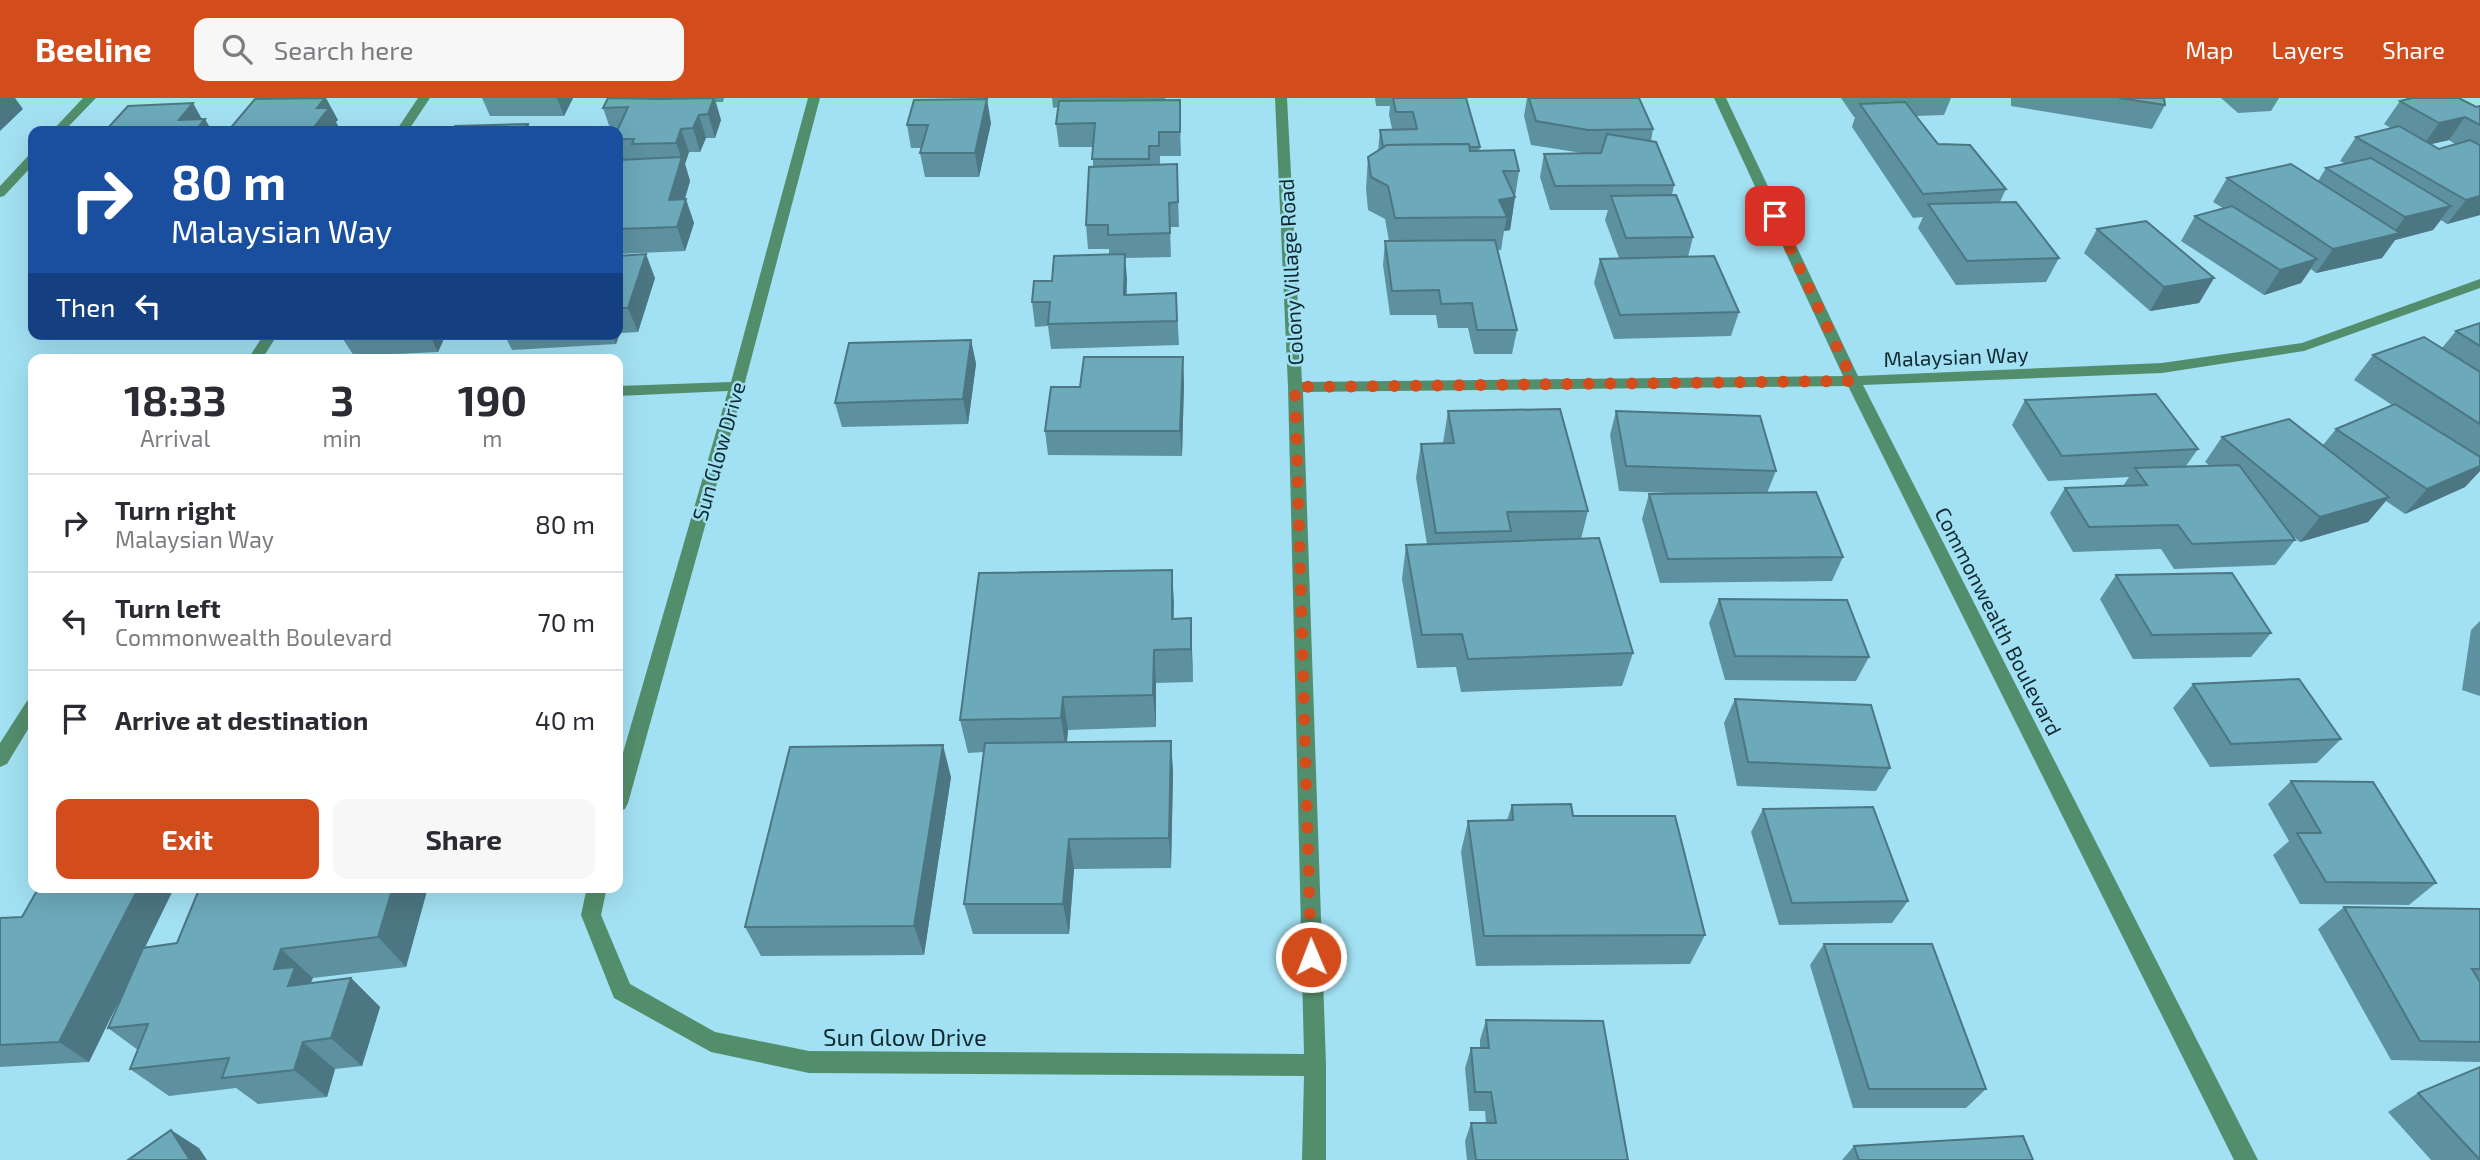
<!DOCTYPE html>
<html lang="en">
<head>
<meta charset="utf-8">
<style>
	body { margin:0; font-family:"Exo 2",sans-serif; background:#f7f7f7; color:#2b2b33; height:100vh; display:flex; flex-direction:column; font-size:26px; white-space:nowrap }
	* { box-sizing:border-box; margin:0 }
	p { font-size:23px; color:#7c7c81 }
	.icon { flex:none; width:38px; height:38px; fill:none; stroke:currentColor; stroke-width:2; stroke-linecap:round; stroke-linejoin:round }
	.map { position:relative; flex:1; overflow:hidden }
	.panel { position:absolute; left:28px; top:256px; width:595px; height:539px; display:flex; flex-direction:column; background:#fff; border-radius:14px; box-shadow:0 7px 28px #0002 }
	.panel>* { flex:none }
	.hud { position:absolute; left:28px; top:28px; width:595px; height:214px; border-radius:14px; box-shadow:0 7px 28px #0002; background:#1a4fa0; color:#fff; overflow:hidden }
	.pin { position:absolute; display:grid; place-items:center; width:60px; height:60px; color:#fff; margin:-30px; border-radius:14px; box-shadow:0 4px 10px #0006 }
	.me { position:absolute; width:77px; margin:-38px; rotate:359deg; stroke-linejoin:round; filter:drop-shadow(0 0 5px #0008) }
	.turn { display:flex; align-items:center; gap:24px; height:147px; padding:0 28px; font-size:32px }
	.turn .icon { width:91px; height:91px; stroke-width:2.5 }
	.turn b { display:block; font-size:49px; line-height:60px }
	.then { display:flex; align-items:center; height:66px; padding:0 28px; background:#0003; gap:14px; font-size:26px }
	.eta { display:flex; justify-content:space-evenly; align-items:center; height:119px; text-align:center }
	.eta b { font-size:42px; font-weight:700; line-height:49px }
	.primary-button { display:flex; gap:14px; margin-top:auto; padding:14px 28px }
	.primary-button a { flex:1; height:80px; border-radius:14px; background:#d34c1b; color:#fff; font-size:28px; font-weight:700; line-height:80px; text-align:center }
	.primary-button a+a { background:#f7f7f7; color:#2b2b33 }
	ul { padding:0; list-style:none }
	li { display:flex; align-items:center; gap:21px; height:98px; padding:0 28px; border-top:2px solid #e1e1e2 }
	li div { flex:1 }
	li b { display:block; font-size:26px }
	li em { font-style:normal }
	header { display:flex; align-items:center; gap:42px; box-sizing:border-box; height:98px; padding:0 35px; background:#d34c1b; color:#fff }
	header strong { font-size:33px }
	nav { display:flex; gap:38px; margin-inline-start:auto; font-size:24px }
	.search { width:490px; height:63px; background:#f7f7f7; display:flex; align-items:center; gap:18px; box-sizing:border-box; padding:0 24px; border-radius:14px; color:#7c7c81; font-size:26px }
	.map>svg:first-child { display:block }
	.lines { fill:none; stroke-linecap:round; stroke-linejoin:round }
	.minor { fill:#538e6c; fill-rule:evenodd }
	.wall { fill:#5d91a0; fill-rule:evenodd }
	.shaded-wall { fill:#4c7682 }
	.building { fill:#6ca9ba; stroke:#4c7682; stroke-width:2 }
	.route { stroke:#d34c1b; stroke-width:12; stroke-dasharray:0 21.6 }
	.labels { text-anchor:middle; dominant-baseline:central; stroke-width:5; stroke-linejoin:round; paint-order:stroke }
	.street-label { font-size:21px; fill:#102a31; stroke:#a2e1f3 }
	.near-street-label { font-size:24px; fill:#102a31; stroke:#a2e1f3 }
</style>
</head>
<body>
<header>
<strong>Beeline</strong>
<div class="search"><svg class="icon" aria-label="search" viewBox="0 0 24 24"><circle cx="10" cy="10" r="6"/><path d="M15 15l6 6"/></svg>Search here</div>
<nav><a>Map</a><a>Layers</a><a>Share</a></nav>
</header>
<div class="map">
<svg width="2480" height="1062" viewBox="0 0 2480 1062">
	<rect width="100%" height="100%" fill="#a2e1f3"/>
	<g class="lines">
		<!-- minor -->
		<g class="minor">
			<path d="M83,0H96L64,33H52Z"/>
			<path d="M418,0H430L408,33H396Z"/>
			<path d="M808,0H820L744,288L628,705L625,711L618,713V672L728,293L618,298V288L731,284Z"/>
			<path d="M1275,0H1287L1302,284L1843,278L1714,0H1726L1858,278L2162,265L2302,245L2480,181V190L2304,253L2162,275L1863,287L2258,1062H2234L1848,288L1303,294L1326,967V1062H1302L1304,978L809,975L711,954L614,900L581,817L587,789H607L601,817L630,886L715,934L809,953L1304,956L1288,289Z"/>
			<path d="M33,56V67L4,98L0,99V88L29,57Z"/>
			<path d="M264,236H278L262,261H248Z"/>
			<path d="M33,601V623L7,666L0,669V645L27,603Z"/>
		</g>
	</g>
	<!-- wall -->
	<g class="wall">
		<path d="M482,0H573L564,18H490Z"/>
		<path d="M608,0H724L723,4H716L721,22L715,40H706L700,54H689L685,66L690,83L685,101L694,125L685,153L618,156V62H621L618,53V33H611L603,10Z"/>
		<path d="M1052,0H1165L1180,25L1181,58H1160V67L1177,66L1179,129H1170L1171,159L1125,160L1126,197L1176,195L1179,247L1051,251L1048,228L1035,229L1032,204L1052,183L1109,157V151H1088L1086,127L1093,68V49H1059L1056,26L1058,9L1053,10Z"/>
		<path d="M1375,0H1466L1480,49L1479,53L1519,73L1510,132L1504,133L1501,152H1498L1517,232L1512,256H1474L1468,230H1438L1436,217H1390L1383,167L1385,143H1389L1385,121L1368,112L1366,91L1368,59L1378,53L1380,32L1392,31L1389,17L1390,8H1376Z"/>
		<path d="M1527,0H1639L1653,31L1651,43L1674,87L1672,97L1693,139L1688,159L1739,214L1731,238L1614,241L1594,185L1600,161L1619,160L1605,122L1608,112H1550L1540,79L1544,56L1582,55L1531,47L1524,18Z"/>
		<path d="M1841,0H1951L1944,17L1915,18L1938,46L2006,91L2000,104L2059,160L2046,184L1956,187L1918,130L1923,119L1913,120L1852,29L1855,19H1854Z"/>
		<path d="M2011,0H2164L2165,7L2152,31L2011,8Z"/>
		<path d="M2221,0H2279L2271,13L2238,15Z"/>
		<path d="M2400,3L2476,9L2480,8V117L2447,126L2441,122L2433,132L2395,142L2382,160L2316,175L2311,171L2301,185L2264,197L2181,143L2195,118L2223,110L2213,104L2227,80L2318,83L2326,70L2346,66L2340,63L2356,39L2391,30L2384,26ZM2449,42L2455,46L2439,51L2431,46Z"/>
		<path d="M991,25L979,79H925L920,55L921,50H911L907,27Z"/>
		<path d="M2097,131L2214,180L2199,205L2150,213L2084,155Z"/>
		<path d="M618,158L655,180L638,234L620,235L616,246L512,252L504,236H618Z"/>
		<path d="M2480,225V373L2465,389L2405,416L2386,403L2368,424L2300,444L2291,437L2295,442L2275,467L2174,471L2161,451L2073,454L2050,415L2065,390L2123,388L2129,379L2048,383L2012,327L2025,302L2198,351L2186,368H2210L2205,364L2222,339L2323,347L2336,331L2392,307L2354,282L2373,257L2442,250L2456,233Z"/>
		<path d="M332,236H446L438,254L354,258L343,241L335,242Z"/>
		<path d="M971,242L976,266L968,326L842,329L835,305Z"/>
		<path d="M1184,284L1182,358L1048,357L1045,333Z"/>
		<path d="M1448,313L1588,413L1581,441L1633,555L1622,588L1461,594L1456,569L1417,570L1402,481L1406,447L1427,446L1416,380L1421,346L1443,345Z"/>
		<path d="M1616,313L1776,373L1767,395L1843,459L1832,483L1660,485L1642,421L1649,396H1694L1619,393L1610,337Z"/>
		<path d="M1172,472L1173,521L1191,520L1193,584L1156,585V629L1068,632L1067,644L1171,643L1173,675L1171,770L1074,771L1069,836H973L964,806L984,654L968,655L960,622Z"/>
		<path d="M2116,477L2271,535L2251,559L2133,561L2100,501Z"/>
		<path d="M1719,501L1869,559L1856,583L1725,582L1709,525Z"/>
		<path d="M2480,523V598L2462,592L2471,532Z"/>
		<path d="M2193,586L2341,641L2317,665L2210,669L2173,610Z"/>
		<path d="M1735,601L1890,670L1876,693L1737,688L1724,625Z"/>
		<path d="M951,679L924,857L761,858L745,829Z"/>
		<path d="M2291,683L2436,785L2409,807L2300,806L2273,757L2289,743L2268,706Z"/>
		<path d="M1512,707L1573,718L1705,837L1690,866L1476,868L1461,754L1468,723L1507,722Z"/>
		<path d="M1763,711L1908,803L1892,825L1779,827L1751,734Z"/>
		<path d="M39,789H173L174,790L145,849L177,845L428,789L406,869L313,880L311,884L312,885L351,880L380,909L362,968L335,971L327,999L258,1006L236,990L169,998L130,971L138,952L108,930L123,894L89,964L0,969V820L22,819Z"/>
		<path d="M2344,809L2480,811V964L2391,962L2318,831Z"/>
		<path d="M1824,846L1986,991L1966,1010H1853L1810,867Z"/>
		<path d="M1486,922L1628,1062H1467L1465,1043L1471,1025H1486L1485,1013H1469L1465,970L1471,950H1480V942Z"/>
		<path d="M2418,995L2480,1062H2431L2388,1014Z"/>
		<path d="M1854,1048L2033,1062H1842Z"/>
	</g>
	<!-- shaded-wall -->
	<g class="shaded-wall">
		<path d="M0,0H15L23,11L0,33Z"/>
		<path d="M325,0H326L338,22L336,24L341,33H311L317,10Z"/>
		<path d="M557,0H573L564,18Z"/>
		<path d="M714,0L721,22L715,40L708,16Z"/>
		<path d="M987,1L991,25L979,79L975,55Z"/>
		<path d="M193,5L203,23L205,21L212,33H186L179,22Z"/>
		<path d="M699,17L706,40L700,54L693,30Z"/>
		<path d="M2465,19L2449,42L2423,48L2439,25Z"/>
		<path d="M528,26L531,33H524Z"/>
		<path d="M681,31L689,54L685,66L690,83L677,126L669,102L682,62L676,45Z"/>
		<path d="M2480,98V117L2447,126L2466,102Z"/>
		<path d="M1515,99L1510,132L1504,133L1507,119L1499,102Z"/>
		<path d="M686,101L694,125L685,153L677,129Z"/>
		<path d="M2451,108L2433,132L2395,142L2382,160L2316,175L2333,151L2392,137L2405,119Z"/>
		<path d="M646,156L655,180L638,234L628,210Z"/>
		<path d="M1125,156L1127,181L1126,221L1124,197Z"/>
		<path d="M2317,161L2301,185L2264,197L2280,172Z"/>
		<path d="M2214,180L2199,205L2150,213L2164,189Z"/>
		<path d="M618,231L620,235L616,246L612,236H618Z"/>
		<path d="M429,236H446L438,254Z"/>
		<path d="M971,242L976,266L968,326L963,301Z"/>
		<path d="M1183,259L1184,284L1182,358L1180,333Z"/>
		<path d="M2480,368V373L2465,389L2405,416L2427,391Z"/>
		<path d="M2389,399L2368,424L2300,444L2320,419Z"/>
		<path d="M1172,472L1174,505L1173,554L1172,521Z"/>
		<path d="M1191,520L1192,553L1193,584L1191,551Z"/>
		<path d="M1154,552L1156,585V629L1153,597Z"/>
		<path d="M1063,599L1068,632L1066,652L1061,620Z"/>
		<path d="M1171,643L1173,675L1171,770L1169,740Z"/>
		<path d="M943,647L951,679L924,857L914,828Z"/>
		<path d="M1069,741L1074,771L1069,836L1063,806Z"/>
		<path d="M139,789H173L174,790L89,964L59,944Z"/>
		<path d="M393,789H428L406,869L378,839Z"/>
		<path d="M281,851L313,880L311,884L326,897L288,888L274,871Z"/>
		<path d="M351,880L380,909L362,968L331,940Z"/>
		<path d="M303,944L335,971L327,999L294,972Z"/>
		<path d="M171,1032L199,1050L207,1062H190Z"/>
	</g>
	<!-- building -->
	<g class="building">
		<path d="M325,0L317,10H329L311,33H228L255,1Z"/>
		<path d="M608,0L660,1L714,0L708,16L699,17L693,30L681,31L676,45L632,46L634,41H618L617,33L628,9L603,10Z"/>
		<path d="M1393,0H1466L1480,49H1469V46L1387,47L1383,49L1380,32L1417,31L1413,14H1396Z"/>
		<path d="M1529,0H1639L1653,31L1588,32L1536,23Z"/>
		<path d="M2119,0H2164L2165,7Z"/>
		<path d="M2412,0H2459L2476,9L2480,8V27L2465,19L2439,25L2400,3Z"/>
		<path d="M987,1L975,55H920L928,27H907L914,2Z"/>
		<path d="M1180,2V34H1159V48H1149V61H1092L1095,25L1056,26L1059,3Z"/>
		<path d="M1905,4L1938,46L1970,47L2006,91L1923,96L1860,6Z"/>
		<path d="M193,5L179,22L205,21L195,33H95L98,30H108L128,8Z"/>
		<path d="M528,26L524,33H452L455,28Z"/>
		<path d="M2399,28L2439,51L2470,42L2480,47V98L2466,102L2356,39Z"/>
		<path d="M1607,36L1656,44L1674,87L1555,88L1544,56L1601,55Z"/>
		<path d="M1469,46L1470,53L1514,52L1519,73H1503L1515,99L1499,102L1507,119L1395,120L1388,88L1371,79L1368,59L1387,47Z"/>
		<path d="M682,59L669,102L686,101L677,129L618,131V62Z"/>
		<path d="M2371,60L2451,108L2405,119L2326,70Z"/>
		<path d="M1177,66L1178,104L1169,105L1170,135L1108,137V127H1086L1089,69Z"/>
		<path d="M2291,66L2400,135L2333,151L2227,80Z"/>
		<path d="M1676,97L1693,139L1626,140L1611,98Z"/>
		<path d="M2016,104L2059,160L1967,163L1928,106Z"/>
		<path d="M2232,108L2317,161L2280,172L2195,118Z"/>
		<path d="M2146,123L2214,180L2164,189L2097,131Z"/>
		<path d="M1495,142L1517,232H1477L1472,205L1441,206L1439,192L1392,193L1385,143Z"/>
		<path d="M646,156L628,210H618V158Z"/>
		<path d="M1125,156L1124,197L1176,195L1177,223L1048,226L1050,204H1032L1034,183H1052L1054,158Z"/>
		<path d="M1714,158L1739,214L1620,217L1600,161Z"/>
		<path d="M2480,225V248L2456,233Z"/>
		<path d="M2424,239L2480,274V326L2373,257Z"/>
		<path d="M971,242L963,301L835,305L849,245Z"/>
		<path d="M1084,259H1183L1180,333H1045L1051,289H1080Z"/>
		<path d="M2156,296L2198,351L2062,358L2025,302Z"/>
		<path d="M2395,306L2480,359V368L2427,391L2336,331Z"/>
		<path d="M1560,311L1588,413L1507,414L1511,433L1436,435L1421,346L1454,345L1448,313Z"/>
		<path d="M1616,313L1760,318L1776,373L1626,368Z"/>
		<path d="M2289,321L2389,399L2320,419L2222,339Z"/>
		<path d="M2239,367L2295,442L2192,446L2178,427L2089,429L2065,390L2147,387L2135,370Z"/>
		<path d="M1816,394L1843,459L1668,461L1649,396Z"/>
		<path d="M1599,440L1633,555L1468,561L1462,536L1422,537L1406,447Z"/>
		<path d="M1172,472V521L1191,520V551L1154,552L1153,597L1063,599L1061,620L960,622L979,475Z"/>
		<path d="M2232,475L2271,535L2152,537L2116,477Z"/>
		<path d="M1719,501L1847,502L1869,559L1735,558Z"/>
		<path d="M2299,581L2341,641L2231,646L2193,586Z"/>
		<path d="M1735,601L1871,607L1890,670L1748,664Z"/>
		<path d="M1171,643L1169,740L1069,741L1063,806H964L985,645Z"/>
		<path d="M943,647L914,828L745,829L790,649Z"/>
		<path d="M2291,683L2373,684L2436,785L2326,784L2297,735H2321Z"/>
		<path d="M1571,706L1573,718H1675L1705,837L1484,838L1468,723L1513,722L1512,707Z"/>
		<path d="M1873,709L1908,803L1792,805L1763,711Z"/>
		<path d="M39,789H139L59,944L0,947V820L22,819Z"/>
		<path d="M200,789H393L378,839L281,851L274,871L295,869L288,888L351,880L331,940L303,944L294,972L222,980L229,960L130,971L148,926L108,930L143,850L177,845Z"/>
		<path d="M2344,809L2480,811V871H2472L2480,884V944L2420,943Z"/>
		<path d="M1824,846H1932L1986,991H1869Z"/>
		<path d="M1486,922L1603,923L1628,1062H1476L1471,1025H1496L1491,994H1475L1471,950H1489Z"/>
		<path d="M2480,969V1062L2418,995Z"/>
		<path d="M171,1032L190,1062H128Z"/>
		<path d="M2023,1038L2033,1062H1859L1854,1048Z"/>
	</g>
	<g class="lines">
		<!-- route -->
		<path class="route" d="M1311,859L1295,289L1853,283L1775,118"/>
	</g>
	<g class="labels">
		<!-- street labels -->
		<g class="street-label">
			<text transform="translate(1290 174) rotate(-93)">Colony Village Road</text>
			<text transform="translate(1956 258) rotate(-2)">Malaysian Way</text>
			<text transform="translate(718 353) rotate(-74)">Sun Glow Drive</text>
			<text transform="translate(1999 523) rotate(63)">Commonwealth Boulevard</text>
		</g>
		<!-- near-street labels -->
		<g class="near-street-label">
			<text x="905" y="938">Sun Glow Drive</text>
		</g>
	</g>
</svg>
<div class="pin" style="left:1775px;top:118px;background:#d93025"><svg class="icon" aria-label="arrive" viewBox="0 0 24 24"><path d="M6 21V4h12l-3 4 3 4H6"/></svg></div>
<svg class="me" style="left:1311px;top:859px" viewBox="-20 -20 40 40"><circle r="17" fill="#d34c1b" stroke="#fff" stroke-width="3"/><path d="M0-11L8 9 0 5-8 9z" fill="#fff"/></svg>
<div class="hud">
<div class="turn"><svg class="icon" aria-label="right" viewBox="0 0 24 24"><path d="M7 20v-9h11M14 6l5 5-5 5"/></svg><div><b>80 m</b>Malaysian Way</div></div>
<div class="then">Then<svg class="icon" aria-label="left" viewBox="0 0 24 24"><path d="M17 20v-9H6M10 6l-5 5 5 5"/></svg></div>
</div>
<section class="panel">
<div class="eta">
<div><b>18:33</b><p>Arrival</p></div>
<div><b>3</b><p>min</p></div>
<div><b>190</b><p>m</p></div>
</div>
<ul>
<li><svg class="icon" aria-label="right" viewBox="0 0 24 24"><path d="M7 20v-9h11M14 6l5 5-5 5"/></svg><div><b>Turn right</b><p>Malaysian Way</p></div><em>80 m</em></li>
<li><svg class="icon" aria-label="left" viewBox="0 0 24 24"><path d="M17 20v-9H6M10 6l-5 5 5 5"/></svg><div><b>Turn left</b><p>Commonwealth Boulevard</p></div><em>70 m</em></li>
<li><svg class="icon" aria-label="arrive" viewBox="0 0 24 24"><path d="M6 21V4h12l-3 4 3 4H6"/></svg><div><b>Arrive at destination</b></div><em>40 m</em></li>
</ul>
<div class="primary-button"><a>Exit</a><a>Share</a></div>
</section>
</div>
</body>
</html>
